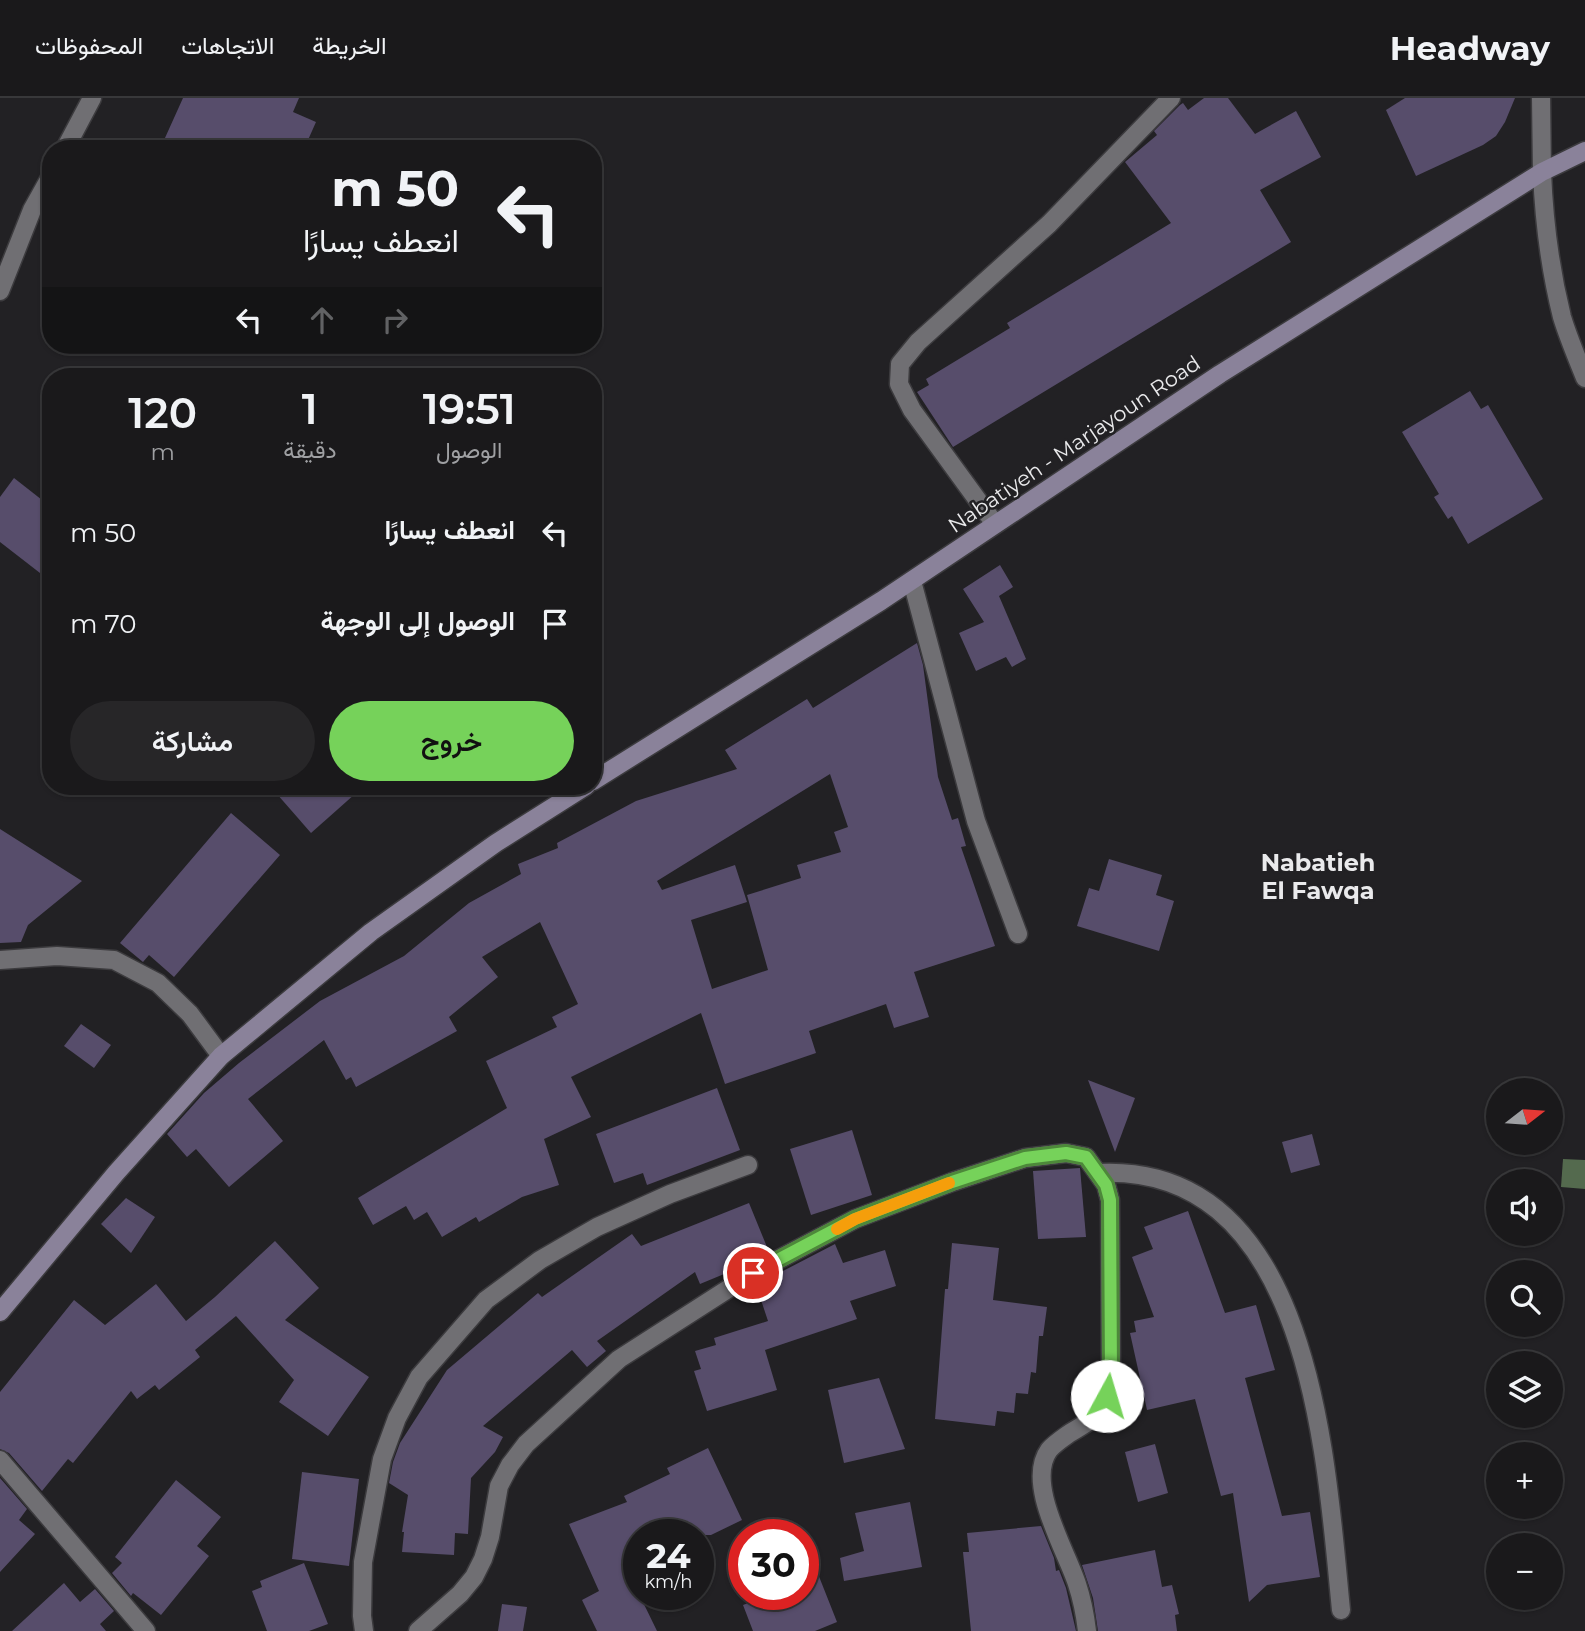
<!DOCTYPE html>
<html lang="ar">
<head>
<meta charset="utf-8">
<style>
	body { margin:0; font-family:Montserrat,Vazirmatn,sans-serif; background:#272628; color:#f1f3f6; direction:rtl; height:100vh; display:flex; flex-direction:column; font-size:26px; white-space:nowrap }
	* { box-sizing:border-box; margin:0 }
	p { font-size:23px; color:#9fa0a3 }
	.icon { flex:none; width:38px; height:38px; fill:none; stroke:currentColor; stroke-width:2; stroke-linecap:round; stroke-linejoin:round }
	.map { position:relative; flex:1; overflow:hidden; direction:ltr }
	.panel { position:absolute; left:42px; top:270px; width:560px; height:427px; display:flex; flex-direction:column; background:#1a191b; border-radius:28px; box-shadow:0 2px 5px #0004,0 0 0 2px #38383a; direction:rtl }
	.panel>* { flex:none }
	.hud { position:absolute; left:42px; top:42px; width:560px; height:214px; border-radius:28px; box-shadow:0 2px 5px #0004,0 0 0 2px #38383a; direction:rtl; background:#1a191b; color:#f1f3f6; overflow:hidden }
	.needle { width:46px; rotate:73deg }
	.tools { position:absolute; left:1486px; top:980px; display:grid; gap:14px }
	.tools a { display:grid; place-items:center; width:77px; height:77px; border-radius:50%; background:#1a191b; box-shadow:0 2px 5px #0004,0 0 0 2px #38383a; font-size:35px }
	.speed { position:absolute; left:623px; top:1421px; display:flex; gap:14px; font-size:35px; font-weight:700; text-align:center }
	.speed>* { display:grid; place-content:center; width:91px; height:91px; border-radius:50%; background:#1a191b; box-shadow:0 2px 5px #0004,0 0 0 2px #38383a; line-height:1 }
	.speed small { font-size:18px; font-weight:400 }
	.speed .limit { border:10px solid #d22; background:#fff; color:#111 }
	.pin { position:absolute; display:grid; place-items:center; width:60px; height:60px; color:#fff; margin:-30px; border:4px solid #fff; border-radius:50%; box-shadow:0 2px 7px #0007 }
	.me { position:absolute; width:77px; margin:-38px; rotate:6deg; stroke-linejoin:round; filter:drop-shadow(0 0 5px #0008) }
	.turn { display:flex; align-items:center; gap:24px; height:147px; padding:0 28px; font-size:32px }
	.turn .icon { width:91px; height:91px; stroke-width:2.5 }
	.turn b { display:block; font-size:49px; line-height:60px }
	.lanes { display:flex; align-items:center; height:66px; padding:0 28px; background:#0003; justify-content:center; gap:35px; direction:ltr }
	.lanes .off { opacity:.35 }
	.eta { display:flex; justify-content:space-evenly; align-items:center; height:119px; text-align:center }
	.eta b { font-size:42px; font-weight:600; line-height:49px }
	.cta { display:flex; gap:14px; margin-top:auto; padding:14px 28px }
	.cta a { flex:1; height:80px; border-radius:42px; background:#76d25a; color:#111; font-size:28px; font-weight:600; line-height:80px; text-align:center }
	.cta a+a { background:#272628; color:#f1f3f6 }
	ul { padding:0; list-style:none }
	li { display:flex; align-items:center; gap:21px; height:91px; padding:0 28px }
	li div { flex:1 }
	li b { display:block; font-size:26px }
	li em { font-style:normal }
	header { display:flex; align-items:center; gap:42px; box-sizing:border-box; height:98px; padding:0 35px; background:#1a191b; border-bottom:2px solid #38383a }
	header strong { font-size:33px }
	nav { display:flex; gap:38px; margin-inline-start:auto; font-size:24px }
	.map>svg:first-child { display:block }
	.water { fill:#546a4e }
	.building { fill:#574d6b; fill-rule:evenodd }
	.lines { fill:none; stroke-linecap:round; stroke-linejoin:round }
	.minor-casing { stroke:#3c3b3e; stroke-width:21 }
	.tertiary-casing { stroke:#3c3b3e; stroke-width:21 }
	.secondary-casing { stroke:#3c3b3e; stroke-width:21 }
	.minor { stroke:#706f73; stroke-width:18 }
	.tertiary { stroke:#706f73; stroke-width:18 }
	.secondary { stroke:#8a829a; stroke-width:18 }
	.route-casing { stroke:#4d883a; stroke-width:18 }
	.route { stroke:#76d25a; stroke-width:12 }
	.slow { stroke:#f59e0b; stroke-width:12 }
	.labels { text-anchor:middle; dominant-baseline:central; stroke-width:5; stroke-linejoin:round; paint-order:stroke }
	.street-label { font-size:21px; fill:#eaeaec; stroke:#222124 }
	.quarter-label { font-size:24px; font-weight:bold; fill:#eaeaec; stroke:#222124 }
</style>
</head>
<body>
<header>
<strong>Headway</strong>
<nav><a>الخريطة</a><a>الاتجاهات</a><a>المحفوظات</a></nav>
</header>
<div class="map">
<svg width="1585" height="1533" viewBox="0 0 1585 1533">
	<rect width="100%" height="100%" fill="#222124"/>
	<!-- water -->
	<path class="water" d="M1563,1061L1585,1062V1091L1561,1089Z"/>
	<!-- building -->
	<g class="building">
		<path d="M183,0H299L293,14L316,24L304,51H160Z"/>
		<path d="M1204,0H1228L1255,36L1296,13L1321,59L1260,92L1291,144L953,349L917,294L929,287L926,281L1010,230L1007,225L1171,125L1125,64L1157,37L1154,33L1180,7L1183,5L1188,12Z"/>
		<path d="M1405,0H1515L1505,24L1496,38L1483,47L1416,78L1386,12Z"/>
		<path d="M1470,293L1481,311L1488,307L1543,401L1468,446L1452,418L1448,421L1434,399L1439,396L1402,334Z"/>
		<path d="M14,380L51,409V462L40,475L0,444V399Z"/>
		<path d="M1000,467L1013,489L999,498L1026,561L1012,569L1006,559L976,573L959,535L984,524L963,491Z"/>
		<path d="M917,545L923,567L938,679L952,722L958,720L966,748L961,749L995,848L914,874L929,919L894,930L886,906L809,933L816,955L725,986L701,915L571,979L591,1019L544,1041L559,1087L522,1099L479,1124L476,1119L442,1139L427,1114L414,1122L406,1108L373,1127L358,1100L507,1010L486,963L557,929L552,919L578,906L540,824L482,859L498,879L449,919L457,933L356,989L351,979L346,982L324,942L248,1001L283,1043L229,1089L196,1051L187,1059L167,1036L204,995L239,965L320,903L404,858L469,805L521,776L518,766L558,750L557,745L636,703L737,671L725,652L807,601L813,610ZM830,676L848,729L834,734L841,754L797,767L801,780L747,797L768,872L712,891L691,822L747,804L735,767L662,792L657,783Z"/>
		<path d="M270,688H364L311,735Z"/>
		<path d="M231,715L280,757L174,879L149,857L143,864L120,845Z"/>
		<path d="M0,731L82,783L28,827L21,844L0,845Z"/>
		<path d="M1109,761L1162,777L1156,797L1174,803L1159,853L1077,828L1089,790L1099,793Z"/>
		<path d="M81,926L111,947L94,970L64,948Z"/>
		<path d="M1088,982L1135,1000L1115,1054Z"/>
		<path d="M717,990L740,1052L647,1087L643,1075L614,1085L596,1036Z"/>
		<path d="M852,1032L872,1097L811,1117L790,1051Z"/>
		<path d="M1312,1036L1320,1067L1291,1075L1282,1044Z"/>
		<path d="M1080,1070L1086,1139L1038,1141L1033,1073Z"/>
		<path d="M126,1100L155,1119L131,1155L101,1126Z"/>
		<path d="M749,1105L769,1154L741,1169L700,1186L695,1174L597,1243L606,1253L587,1269L572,1252L483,1328L503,1339L495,1354L471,1380L468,1436L455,1435L454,1457L402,1454L404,1434H402L408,1397L389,1385L393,1364L400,1345L447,1272L538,1195L542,1199L632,1136L641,1148Z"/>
		<path d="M1188,1113L1225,1215L1256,1207L1275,1272L1245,1280L1282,1418L1310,1414L1320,1479L1267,1487L1249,1504L1233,1395L1221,1398L1195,1301L1147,1312L1130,1235L1136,1234L1134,1223L1154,1219L1132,1159L1153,1151L1144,1129Z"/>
		<path d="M275,1143L319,1190L285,1222L369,1279L328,1338L279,1304L294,1282L236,1218L195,1252L200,1259L159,1292L155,1287L137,1301L131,1293L73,1365L68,1361L42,1393L9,1355L0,1351V1294L74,1202L105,1227L156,1186L186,1223L215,1199Z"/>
		<path d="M952,1145L999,1150L993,1202L1047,1209L1043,1238H1039L1036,1275L1031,1274L1028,1296L1016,1295L1014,1315L997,1313L995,1328L935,1321L945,1191H948Z"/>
		<path d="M835,1146L843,1165L885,1152L896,1188L850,1203L857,1221L765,1252L777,1292L707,1313L694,1273L701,1271L695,1253L716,1247L714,1240L768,1223L756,1187Z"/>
		<path d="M879,1280L905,1351L844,1365L828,1292Z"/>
		<path d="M1155,1346L1168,1395L1138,1404L1125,1354Z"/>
		<path d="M708,1350L742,1422L711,1437H639V1496L657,1533H597L582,1502L599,1493L569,1426L627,1404L624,1398L670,1376L667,1370Z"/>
		<path d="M302,1374L359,1381L349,1468L292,1461Z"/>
		<path d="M0,1380L27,1411L19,1422L35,1436L0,1474Z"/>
		<path d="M176,1382L221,1419L197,1448L209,1458L161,1517L133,1495L131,1498L112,1475L122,1465L115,1459Z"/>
		<path d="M910,1404L922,1469L844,1483L840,1460L864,1453L855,1415Z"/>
		<path d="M1041,1428L1054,1460L1056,1473L1059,1472L1066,1490L1076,1533H971L963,1454H969L967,1435Z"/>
		<path d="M803,1443H805L837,1524L815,1533H753L743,1507L771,1496H803Z"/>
		<path d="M1155,1452L1162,1489L1172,1487L1179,1516L1175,1517L1177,1533H1098L1093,1500L1082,1467Z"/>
		<path d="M304,1465L328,1526L309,1533H267L252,1493L262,1489L260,1483Z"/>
		<path d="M64,1485L80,1504L95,1491L114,1513L100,1526L106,1533H12Z"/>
		<path d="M502,1506L527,1509L523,1533H498Z"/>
	</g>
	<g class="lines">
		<!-- minor casing -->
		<g class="minor-casing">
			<g id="minor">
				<path d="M65,51L92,0"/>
				<path d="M1542,74C1544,123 1550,171 1562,219C1568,239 1577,260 1585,280"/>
				<path d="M0,193L32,112L51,78"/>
				<path d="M995,426L912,312L899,286L900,266L918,244L1049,126L1171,0"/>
				<path d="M912,483L976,723L1018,836"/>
				<path d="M0,862L57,858L114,862L158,885L190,916L221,958"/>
				<path d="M1098,1075C1312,1064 1326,1362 1341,1512"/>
				<path d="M0,1362L146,1533"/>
				<path d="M364,1533L362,1518L363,1464L382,1361L397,1320L419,1279L486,1202L540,1162L597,1129L670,1096L748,1067"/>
				<path d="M418,1533L460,1496L474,1479L483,1461L490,1439L499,1388L510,1367L526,1346L619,1261L753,1175L855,1121L952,1084L1025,1060L1066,1055L1086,1059L1106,1087L1110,1102L1111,1278C1105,1314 1100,1317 1070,1335C1063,1340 1054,1346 1049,1352C1025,1385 1066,1452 1077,1486C1082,1501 1085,1516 1087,1533"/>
			</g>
		</g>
		<!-- tertiary casing -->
		<g class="tertiary-casing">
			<path id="tertiary" d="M1541,0L1542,74"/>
		</g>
		<!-- secondary casing -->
		<g class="secondary-casing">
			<g id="secondary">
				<path d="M593,683L881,503L1220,276L1542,74L1585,53"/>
				<path d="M0,1214L116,1075L221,958L371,834L496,745L586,688"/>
			</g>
		</g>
		<!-- minor -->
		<use href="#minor" class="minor"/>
		<!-- tertiary -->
		<use href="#tertiary" class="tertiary"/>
		<!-- secondary -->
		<use href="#secondary" class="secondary"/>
	</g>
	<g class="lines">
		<!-- route casing -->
		<g class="route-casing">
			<path id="route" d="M753,1175L855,1121L952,1084L1025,1060L1066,1055L1086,1059L1106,1087L1110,1102L1111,1278L1107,1298"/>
		</g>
		<!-- route -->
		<use href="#route" class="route"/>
		<!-- slow -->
		<path class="slow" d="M837,1131L855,1121L949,1085"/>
	</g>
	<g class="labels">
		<!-- street labels -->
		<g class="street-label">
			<text transform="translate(1074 346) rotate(-34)">Nabatiyeh - Marjayoun Road</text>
		</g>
		<!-- quarter labels -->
		<g class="quarter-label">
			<text x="1318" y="764">Nabatieh<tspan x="1318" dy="28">El Fawqa</tspan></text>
		</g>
	</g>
</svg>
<div class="tools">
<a><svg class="needle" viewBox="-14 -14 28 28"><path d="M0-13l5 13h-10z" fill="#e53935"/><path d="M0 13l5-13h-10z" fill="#9fa0a3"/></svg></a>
<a><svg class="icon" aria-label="sound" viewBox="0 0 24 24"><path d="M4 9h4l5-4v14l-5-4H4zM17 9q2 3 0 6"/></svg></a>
<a><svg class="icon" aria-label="search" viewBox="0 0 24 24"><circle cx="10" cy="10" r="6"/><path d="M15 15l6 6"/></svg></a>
<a><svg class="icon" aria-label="layers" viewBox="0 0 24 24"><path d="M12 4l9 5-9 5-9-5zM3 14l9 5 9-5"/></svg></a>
<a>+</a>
<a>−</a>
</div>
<div class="speed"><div>24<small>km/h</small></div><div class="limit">30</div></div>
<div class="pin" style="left:753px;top:1175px;background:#d93025"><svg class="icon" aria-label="arrive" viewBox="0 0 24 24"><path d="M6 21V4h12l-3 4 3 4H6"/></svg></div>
<svg class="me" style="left:1107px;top:1298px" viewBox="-20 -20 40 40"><circle r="19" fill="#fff"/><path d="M0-13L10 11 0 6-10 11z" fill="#76d25a"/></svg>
<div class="hud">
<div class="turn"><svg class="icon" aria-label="left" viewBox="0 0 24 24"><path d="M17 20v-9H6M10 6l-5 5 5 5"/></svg><div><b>50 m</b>انعطف يسارًا</div></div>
<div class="lanes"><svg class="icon" aria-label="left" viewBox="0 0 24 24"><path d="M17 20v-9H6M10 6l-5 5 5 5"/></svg><svg class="icon off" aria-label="ahead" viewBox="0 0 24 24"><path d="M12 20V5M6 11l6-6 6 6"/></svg><svg class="icon off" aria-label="right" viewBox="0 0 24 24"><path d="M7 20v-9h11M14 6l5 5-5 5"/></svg></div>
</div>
<section class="panel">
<div class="eta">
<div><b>19:51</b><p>الوصول</p></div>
<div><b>1</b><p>دقيقة</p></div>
<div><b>120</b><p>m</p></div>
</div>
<ul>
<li><svg class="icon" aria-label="left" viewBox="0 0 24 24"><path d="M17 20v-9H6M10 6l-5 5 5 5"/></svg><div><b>انعطف يسارًا</b></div><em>50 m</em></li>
<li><svg class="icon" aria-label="arrive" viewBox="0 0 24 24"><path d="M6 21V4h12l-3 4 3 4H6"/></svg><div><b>الوصول إلى الوجهة</b></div><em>70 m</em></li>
</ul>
<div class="cta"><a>خروج</a><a>مشاركة</a></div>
</section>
</div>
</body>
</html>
